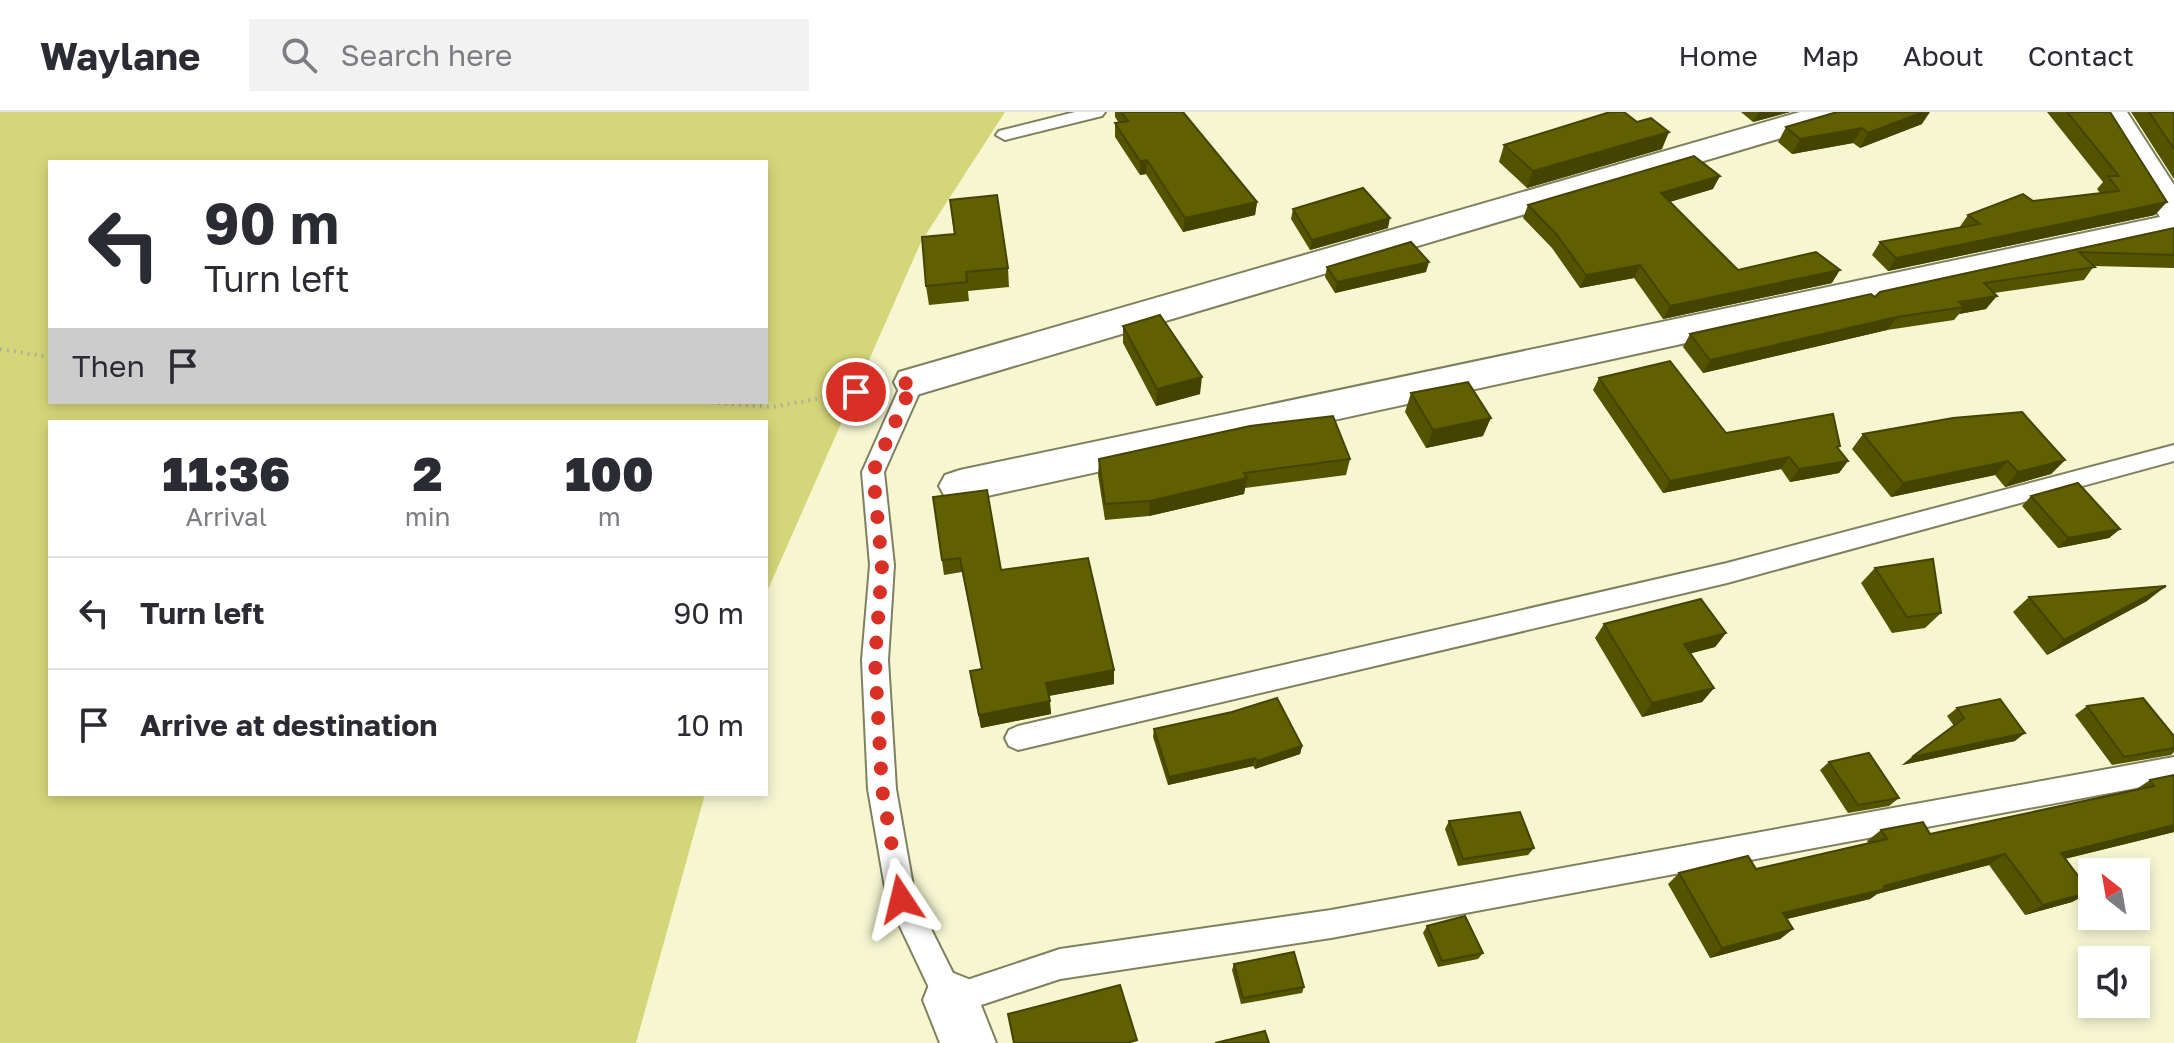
<!DOCTYPE html>
<html lang="en">
<head>
<meta charset="utf-8">
<style>
	body { margin:0; font-family:"Golos Text",sans-serif; background:#f2f2f3; color:#2b2b33; height:100vh; display:flex; flex-direction:column; font-size:30px; white-space:nowrap }
	* { box-sizing:border-box; margin:0 }
	p { font-size:26px; color:#7c7c81 }
	.icon { flex:none; width:44px; height:44px; fill:none; stroke:currentColor; stroke-width:2; stroke-linecap:round; stroke-linejoin:round }
	.map { position:relative; flex:1; overflow:hidden }
	.panel { position:absolute; left:48px; top:308px; width:720px; height:376px; display:flex; flex-direction:column; background:#fff; border-radius:0px; box-shadow:0 4px 12px #0003 }
	.panel>* { flex:none }
	.banner { position:absolute; left:48px; top:48px; width:720px; height:244px; border-radius:0px; box-shadow:0 4px 12px #0003; background:#fff; color:#2b2b33; overflow:hidden }
	.needle { width:52px; rotate:329deg }
	.buttons { position:absolute; left:2078px; top:746px; display:grid; gap:16px }
	.buttons a { display:grid; place-items:center; width:72px; height:72px; border-radius:0px; background:#fff; box-shadow:0 4px 12px #0003; font-size:40px }
	.pin { position:absolute; display:grid; place-items:center; width:68px; height:68px; color:#fff; margin:-34px; border:4px solid #fff; border-radius:50%; box-shadow:0 2px 8px #0007 }
	.me { position:absolute; width:88px; margin:-44px; rotate:350deg; stroke-linejoin:round; filter:drop-shadow(0 0 6px #0008) }
	.turn { display:flex; align-items:center; gap:28px; height:168px; padding:0 24px; font-size:36px }
	.turn .icon { width:104px; height:104px; stroke-width:2.5 }
	.turn b { display:block; font-size:56px; line-height:68px }
	.then { display:flex; align-items:center; height:76px; padding:0 24px; background:#0003; gap:16px; font-size:30px }
	.eta { display:flex; justify-content:space-evenly; align-items:center; height:136px; text-align:center }
	.eta b { font-size:48px; font-weight:800; line-height:56px }
	ul { padding:0; list-style:none }
	li { display:flex; align-items:center; gap:24px; height:112px; padding:0 24px; border-top:2px solid #e1e1e2 }
	li div { flex:1 }
	li b { display:block; font-size:30px }
	li em { font-style:normal }
	header { display:flex; align-items:center; gap:48px; box-sizing:border-box; height:112px; padding:0 40px; background:#fff; border-bottom:2px solid #e1e1e2 }
	header strong { font-size:38px }
	nav { display:flex; gap:44px; margin-inline-start:auto; font-size:28px }
	.search { width:560px; height:72px; background:#f2f2f3; display:flex; align-items:center; gap:20px; box-sizing:border-box; padding:0 28px; border-radius:0px; color:#7c7c81; font-size:30px }
	.map>svg:first-child { display:block }
	.green { fill:#d5d67a; fill-rule:evenodd }
	.lines { fill:none; stroke-linecap:round; stroke-linejoin:round }
	.service-casing { stroke:#7f805e; stroke-width:4 }
	.minor-casing { stroke:#7f805e; stroke-width:4 }
	.path { stroke:#b1b295; stroke-width:4; stroke-dasharray:2 5; stroke-linecap:butt }
	.service { fill:#fff; fill-rule:evenodd }
	.minor { fill:#fff; fill-rule:evenodd }
	.wall { fill:#535300 }
	.shaded-wall { fill:#444300 }
	.building { fill:#616000; stroke:#444300; stroke-width:2 }
	.route { stroke:#d93025; stroke-width:14; stroke-dasharray:0 25.2 }
</style>
</head>
<body>
<header>
<strong>Waylane</strong>
<div class="search"><svg class="icon" aria-label="search" viewBox="0 0 24 24"><circle cx="10" cy="10" r="6"/><path d="M15 15l6 6"/></svg>Search here</div>
<nav><a>Home</a><a>Map</a><a>About</a><a>Contact</a></nav>
</header>
<div class="map">
<svg width="2174" height="931" viewBox="0 0 2174 931">
	<rect width="100%" height="100%" fill="#f6f7d1"/>
	<!-- green -->
	<path class="green" d="M0,0H1005L921,130L766,482V310H50V682H705L636,931H0ZM50,50H766V290H50Z"/>
	<g class="lines">
		<!-- service casing -->
		<g class="service-casing">
			<g id="service">
				<path d="M1075,0H1105L1102,4L1005,28L996,23L999,19Z"/>
				<path d="M913,262L920,265L924,270L884,360L894,453L888,548L896,677L915,785L958,871L1060,837L1331,798L2174,645V669L1331,826L1060,867L951,903L940,899L887,787L868,677L862,548L870,453L862,360L902,270L906,265Z"/>
				<path d="M2174,333V349L1727,471L1018,638L1009,634L1005,626L1009,618L1018,614L1727,451Z"/>
			</g>
		</g>
		<!-- minor casing -->
		<g class="minor-casing">
			<g id="minor">
				<path d="M1800,0H1850L1845,7L913,284L899,280L894,270L899,260Z"/>
				<path d="M2095,0H2127L2174,73V124L960,390L945,385L939,374L945,363L960,358L2160,105Z"/>
				<path d="M951,860L971,868L996,931H940L923,888L931,868Z"/>
			</g>
		</g>
		<!-- path -->
		<g class="path">
			<path d="M0,237L50,245"/>
			<path d="M704,290L772,295L872,277"/>
		</g>
		<!-- service -->
		<use href="#service" class="service"/>
		<!-- minor -->
		<use href="#minor" class="minor"/>
	</g>
	<!-- wall -->
	<g class="wall">
		<path d="M1115,0H1121L1257,90L1255,103L1183,120L1146,62L1140,63L1115,25V11H1119L1115,5Z"/>
		<path d="M1741,0H1790L1753,10Z"/>
		<path d="M2047,0H2110L2155,103L1888,159L1872,143L1880,130L1959,116L1968,103L2033,89L2100,81L2097,77L2103,70Z"/>
		<path d="M2131,0H2174V67Z"/>
		<path d="M1922,12L1860,36L1853,31L1792,42L1778,30L1786,15Z"/>
		<path d="M1504,33L1662,37L1527,76L1499,50Z"/>
		<path d="M1713,77L1670,90L1738,158L1832,171L1663,207L1634,166L1580,176L1552,136L1523,106L1528,93Z"/>
		<path d="M950,88L1008,156L1009,175L968,179L969,189L929,193L926,174L954,122Z"/>
		<path d="M1293,97L1388,116L1310,138L1291,107Z"/>
		<path d="M2174,116V156L2094,154L2084,168L1994,181L1986,197L1959,202L1954,208L1887,218L1703,261L1683,235L1690,222L1875,185Z"/>
		<path d="M1327,155L1426,160L1335,181L1325,165Z"/>
		<path d="M1123,214L1200,282L1156,294L1123,231Z"/>
		<path d="M1599,266L1726,321L1838,336L1848,349L1839,361L1790,370L1781,357L1663,381L1593,278Z"/>
		<path d="M1411,281L1483,324L1426,336L1405,300Z"/>
		<path d="M1863,322L2065,348L2051,362L2005,375L1995,363L1891,385L1852,337Z"/>
		<path d="M1099,347H1350L1346,363L1245,376L1244,382L1149,404L1105,408L1098,363Z"/>
		<path d="M2031,384L2120,417L2109,426L2058,436L2022,394Z"/>
		<path d="M933,385L1001,458L1114,572L1049,584L1051,602L981,616L972,572L982,557L962,460L944,463Z"/>
		<path d="M1875,456L1941,501L1925,516L1892,521L1861,471Z"/>
		<path d="M2029,485L2147,489L2047,543L2013,500Z"/>
		<path d="M1604,512L1726,521L1715,535L1691,541L1714,576L1702,590L1642,605L1595,526Z"/>
		<path d="M2087,594L2174,624V640L2171,643L2112,653L2075,603Z"/>
		<path d="M1957,596L2015,629L1902,653L1954,614L1947,604Z"/>
		<path d="M1154,617L1302,634L1300,642L1255,657L1253,654L1168,673L1153,625Z"/>
		<path d="M1829,650L1899,686L1889,694L1848,701L1820,658Z"/>
		<path d="M2174,663V720L2065,747L2090,780L2072,790L2025,803L1989,753L1877,782L1870,787L1787,807L1793,817L1780,827L1710,846L1668,772L1679,761L1756,757L1868,731L1867,729L1881,718L1930,722L2135,678L2150,668Z"/>
		<path d="M1449,709L1534,736L1528,743L1458,754L1445,717Z"/>
		<path d="M1427,814L1483,841L1478,847L1438,855L1423,821Z"/>
		<path d="M1234,852L1304,875L1302,881L1241,892L1232,858Z"/>
	</g>
	<!-- shaded-wall -->
	<g class="shaded-wall">
		<path d="M1759,0H1790L1753,10Z"/>
		<path d="M1923,0H1930L1922,12L1860,36L1868,21Z"/>
		<path d="M1862,16L1853,31L1792,42L1800,27Z"/>
		<path d="M1669,20L1662,37L1527,76L1533,59Z"/>
		<path d="M1147,48L1146,62L1140,63V49Z"/>
		<path d="M1720,64L1713,77L1655,94L1661,81Z"/>
		<path d="M1257,90L1255,103L1183,120L1185,106Z"/>
		<path d="M2167,90L2155,103L1888,159L1896,146Z"/>
		<path d="M1390,106L1388,116L1310,138L1312,128Z"/>
		<path d="M1429,150L1426,160L1335,181L1337,170Z"/>
		<path d="M1640,153L1634,166L1580,176L1586,163Z"/>
		<path d="M1840,158L1832,171L1663,207L1670,194Z"/>
		<path d="M1997,184L1986,197L1959,202L1964,195L1959,190Z"/>
		<path d="M1897,205L1887,218L1703,261L1710,248Z"/>
		<path d="M1202,265L1200,282L1156,294L1157,277Z"/>
		<path d="M1491,306L1483,324L1426,336L1433,318Z"/>
		<path d="M1789,345L1781,357L1663,381L1670,369Z"/>
		<path d="M2065,348L2051,362L2005,375L2018,360Z"/>
		<path d="M1848,349L1839,361L1790,370L1799,357Z"/>
		<path d="M2008,349L1995,363L1891,385L1903,371Z"/>
		<path d="M1247,366L1244,382L1149,404L1150,389Z"/>
		<path d="M2120,417L2109,426L2058,436L2068,426Z"/>
		<path d="M2166,474L2147,489L2047,543L2064,528Z"/>
		<path d="M1726,521L1715,535L1674,546L1684,532Z"/>
		<path d="M1114,558V572L1047,584L1046,571Z"/>
		<path d="M1714,576L1702,590L1642,605L1652,591Z"/>
		<path d="M1050,589L1051,602L981,616L979,603Z"/>
		<path d="M2025,621L2015,629L1902,653L1912,645Z"/>
		<path d="M1302,634L1300,642L1255,657L1257,649Z"/>
		<path d="M1255,646L1253,654L1168,673L1169,665Z"/>
		<path d="M2174,713V720L2043,752L2061,741Z"/>
		<path d="M2005,742L1989,753L1877,782L1870,787L1770,811L1783,801Z"/>
		<path d="M2090,780L2072,790L2025,803L2043,793Z"/>
		<path d="M1793,817L1780,827L1710,846L1722,836Z"/>
	</g>
	<!-- building -->
	<g class="building">
		<path d="M1121,0H1183L1257,90L1185,106L1147,48L1140,49L1115,11L1128,9Z"/>
		<path d="M1610,0H1624L1637,10L1651,6L1669,20L1533,59L1504,33Z"/>
		<path d="M1837,0H1923L1868,21L1862,16L1800,27L1786,15Z"/>
		<path d="M2067,0H2110L2167,90L1896,146L1880,130L1980,112L1968,103L2023,82L2033,89L2119,79L2108,64H2119Z"/>
		<path d="M2149,0H2174V37Z"/>
		<path d="M1694,44L1720,64L1661,81L1738,158L1816,140L1840,158L1670,194L1640,153L1586,163L1557,123L1528,93Z"/>
		<path d="M1363,76L1390,106L1312,128L1293,97Z"/>
		<path d="M997,83L1008,156L966,160L967,170L926,174L922,125L955,122L950,88Z"/>
		<path d="M2174,116V143L2079,140L2095,155L1984,171L1997,184L1959,190L1964,195L1897,205L1710,248L1690,222L1871,182L1875,185L1880,180Z"/>
		<path d="M1411,130L1429,150L1337,170L1327,155Z"/>
		<path d="M1160,203L1202,265L1157,277L1123,214Z"/>
		<path d="M1670,249L1726,321L1833,302L1840,334L1837,335L1848,349L1799,357L1789,345L1670,369L1599,266Z"/>
		<path d="M1468,270L1491,306L1433,318L1411,281Z"/>
		<path d="M2022,300L2065,348L2018,360L2008,349L1903,371L1863,322L1953,306Z"/>
		<path d="M1333,304L1350,347L1244,361L1247,366L1150,389L1105,392L1099,347L1250,314Z"/>
		<path d="M2078,371L2120,417L2068,426L2031,384Z"/>
		<path d="M987,378L1001,458L1088,446L1114,558L1046,571L1050,589L979,603L970,559L982,557L960,446L942,448L933,385Z"/>
		<path d="M1933,447L1941,501L1907,505L1875,456Z"/>
		<path d="M2166,474L2064,528L2029,485Z"/>
		<path d="M1701,487L1726,521L1684,532L1714,576L1652,591L1604,512Z"/>
		<path d="M1277,586L1302,634L1257,649L1255,646L1169,665L1154,617L1232,600Z"/>
		<path d="M2143,586L2174,624V636L2124,645L2087,594Z"/>
		<path d="M2000,587L2025,621L1912,645L1964,606L1957,596Z"/>
		<path d="M1869,641L1899,686L1858,693L1829,650Z"/>
		<path d="M2174,663V713L2061,741L2090,780L2043,793L2005,742L1884,774L1885,777L1783,801L1793,817L1722,836L1679,761L1748,744L1756,757L1887,727L1881,718L1923,710L1930,722L2154,674L2150,668Z"/>
		<path d="M1520,700L1534,736L1463,747L1449,709Z"/>
		<path d="M1465,804L1483,841L1442,849L1427,814Z"/>
		<path d="M1294,840L1304,875L1243,886L1234,852Z"/>
		<path d="M1120,873L1137,928L1127,931H1014L1008,902Z"/>
		<path d="M1265,919L1269,931H1215Z"/>
	</g>
	<g class="lines">
		<!-- route -->
		<path class="route" d="M856,280L913,270L873,360L882,453L875,548L882,677L901,787"/>
	</g>
</svg>
<div class="buttons">
<a><svg class="needle" viewBox="-14 -14 28 28"><path d="M0-13l5 13h-10z" fill="#e53935"/><path d="M0 13l5-13h-10z" fill="#7c7c81"/></svg></a>
<a><svg class="icon" aria-label="sound" viewBox="0 0 24 24"><path d="M4 9h4l5-4v14l-5-4H4zM17 9q2 3 0 6"/></svg></a>
</div>
<div class="pin" style="left:856px;top:280px;background:#d93025"><svg class="icon" aria-label="arrive" viewBox="0 0 24 24"><path d="M6 21V4h12l-3 4 3 4H6"/></svg></div>
<svg class="me" style="left:901px;top:787px" viewBox="-20 -20 40 40"><path d="M0-17L14 15 0 8-14 15z" fill="#d93025" stroke="#fff" stroke-width="4"/></svg>
<div class="banner">
<div class="turn"><svg class="icon" aria-label="left" viewBox="0 0 24 24"><path d="M17 20v-9H6M10 6l-5 5 5 5"/></svg><div><b>90 m</b>Turn left</div></div>
<div class="then">Then<svg class="icon" aria-label="arrive" viewBox="0 0 24 24"><path d="M6 21V4h12l-3 4 3 4H6"/></svg></div>
</div>
<section class="panel">
<div class="eta">
<div><b>11:36</b><p>Arrival</p></div>
<div><b>2</b><p>min</p></div>
<div><b>100</b><p>m</p></div>
</div>
<ul>
<li><svg class="icon" aria-label="left" viewBox="0 0 24 24"><path d="M17 20v-9H6M10 6l-5 5 5 5"/></svg><div><b>Turn left</b></div><em>90 m</em></li>
<li><svg class="icon" aria-label="arrive" viewBox="0 0 24 24"><path d="M6 21V4h12l-3 4 3 4H6"/></svg><div><b>Arrive at destination</b></div><em>10 m</em></li>
</ul>
</section>
</div>
</body>
</html>
